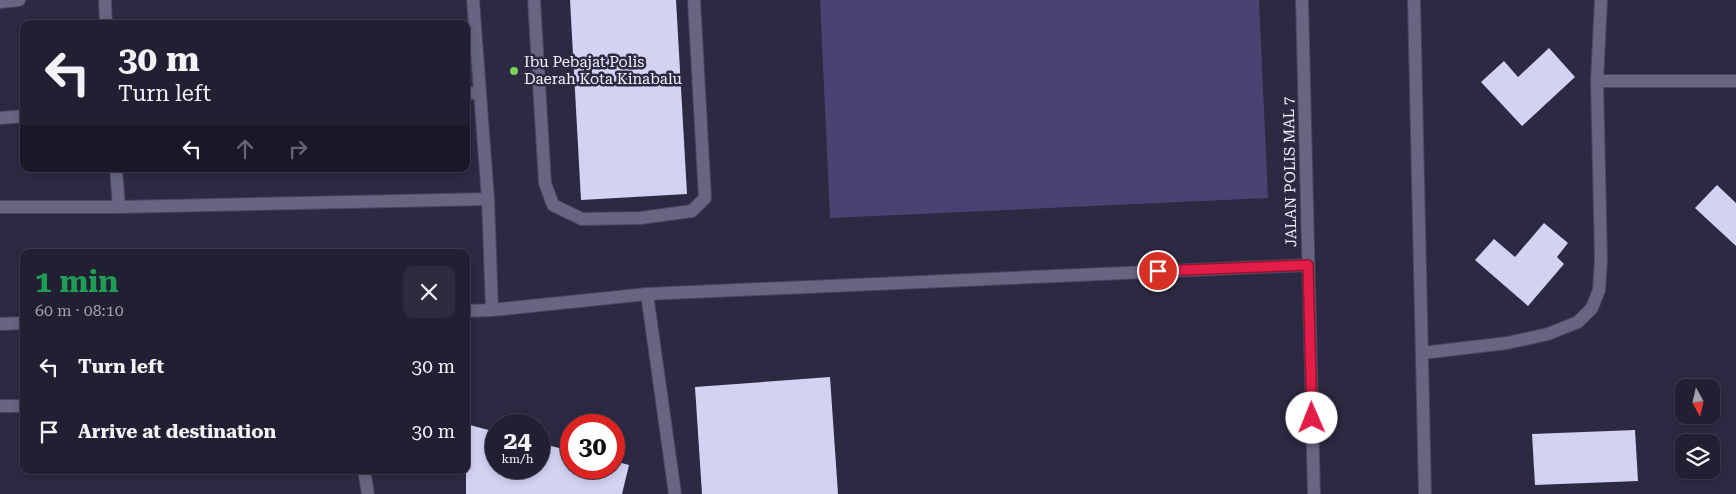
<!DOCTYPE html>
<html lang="en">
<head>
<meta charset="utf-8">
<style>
	body { margin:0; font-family:"Roboto Serif",serif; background:#2d2c3e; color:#f1f3f6; height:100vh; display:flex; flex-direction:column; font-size:19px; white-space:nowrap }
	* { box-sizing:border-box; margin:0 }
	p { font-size:16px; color:#a2a2ac }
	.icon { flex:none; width:28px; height:28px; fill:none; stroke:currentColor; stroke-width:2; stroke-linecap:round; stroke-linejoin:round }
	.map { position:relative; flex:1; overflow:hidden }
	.side { position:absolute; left:20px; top:249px; width:450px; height:225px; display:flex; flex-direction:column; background:#211f32; border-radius:10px; box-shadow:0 2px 8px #0003,0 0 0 1px #3e3d4d }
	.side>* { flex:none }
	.guide { position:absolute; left:20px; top:20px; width:450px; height:152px; border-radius:10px; box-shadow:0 2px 8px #0003,0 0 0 1px #3e3d4d; background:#211f32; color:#f1f3f6; overflow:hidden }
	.needle { width:32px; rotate:172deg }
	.controls { position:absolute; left:1675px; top:379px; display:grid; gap:10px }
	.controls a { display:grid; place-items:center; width:45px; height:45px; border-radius:10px; background:#211f32; box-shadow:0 2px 8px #0003,0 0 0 1px #3e3d4d; font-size:25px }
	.speed { position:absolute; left:485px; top:414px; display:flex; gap:10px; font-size:25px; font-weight:700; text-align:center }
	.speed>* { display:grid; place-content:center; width:65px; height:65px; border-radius:50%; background:#211f32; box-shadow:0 2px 8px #0003,0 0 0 1px #3e3d4d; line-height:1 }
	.speed small { font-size:12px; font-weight:400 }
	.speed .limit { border:8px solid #d22; background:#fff; color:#111 }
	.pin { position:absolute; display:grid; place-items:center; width:42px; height:42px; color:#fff; margin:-21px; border:2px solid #fff; border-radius:50%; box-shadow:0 1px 5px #0007 }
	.me { position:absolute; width:55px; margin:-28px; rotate:359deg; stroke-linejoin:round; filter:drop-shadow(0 0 4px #0008) }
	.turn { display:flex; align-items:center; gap:18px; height:105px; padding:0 15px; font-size:22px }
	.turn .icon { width:65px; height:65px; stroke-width:2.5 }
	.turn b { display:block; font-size:35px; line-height:42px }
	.lanes { display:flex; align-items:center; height:48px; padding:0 15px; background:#0003; justify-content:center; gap:25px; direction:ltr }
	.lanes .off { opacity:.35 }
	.round { display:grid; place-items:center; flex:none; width:52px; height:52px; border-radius:10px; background:#2d2c3e }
	.headline { display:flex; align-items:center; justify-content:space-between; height:85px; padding:0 15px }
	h1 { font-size:30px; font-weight:700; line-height:38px; color:#1e9e55 }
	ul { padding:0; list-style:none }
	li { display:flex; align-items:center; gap:15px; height:65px; padding:0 15px }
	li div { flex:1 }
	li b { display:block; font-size:19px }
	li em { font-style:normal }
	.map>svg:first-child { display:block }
	.green { fill:#484371 }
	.building { fill:#d3d2f3 }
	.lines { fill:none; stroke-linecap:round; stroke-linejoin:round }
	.service-casing { stroke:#48455c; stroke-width:14 }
	.minor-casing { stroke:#48455c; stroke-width:14 }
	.service { stroke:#676581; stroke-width:12 }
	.minor { stroke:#676581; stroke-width:12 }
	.route-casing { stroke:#92132f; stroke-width:12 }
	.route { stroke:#e11d48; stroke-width:9 }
	.poi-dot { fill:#7ad157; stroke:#2c2942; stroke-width:2 }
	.labels { text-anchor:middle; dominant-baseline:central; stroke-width:5; stroke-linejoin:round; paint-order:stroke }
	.poi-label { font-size:15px; fill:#f3f3fd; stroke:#2c2942; text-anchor:start }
	.street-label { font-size:15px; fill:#f3f3fd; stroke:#2c2942 }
</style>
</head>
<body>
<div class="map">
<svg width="1736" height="494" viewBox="0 0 1736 494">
	<rect width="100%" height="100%" fill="#2c2942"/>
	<!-- green -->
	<path class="green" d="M820,0H1259L1268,198L830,218Z"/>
	<!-- building -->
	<g class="building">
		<path d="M570,0H676L687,194L581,200Z"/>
		<path d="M1549,48L1575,77L1522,126L1481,82L1504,61L1518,77Z"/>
		<path d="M1717,185L1736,203V246L1695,208Z"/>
		<path d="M1544,223L1568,243L1557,257L1564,264L1528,306L1475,260L1494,239L1515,257Z"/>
		<path d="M830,377L838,494H702L695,387Z"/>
		<path d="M466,424L496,432V468H539V443L571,451V468H614V461L629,465L622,494H466Z"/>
		<path d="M1635,430L1638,481L1535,485L1532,434Z"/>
	</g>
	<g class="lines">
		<!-- service casing -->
		<g class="service-casing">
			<g id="service">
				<path d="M105,0L106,24"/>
				<path d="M534,0L545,183L553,205L582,219L640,218L692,211L705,198L694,0"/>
				<path d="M0,2L19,0"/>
				<path d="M466,93H480"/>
				<path d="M0,118L24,116"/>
				<path d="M116,169L119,207L488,199"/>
				<path d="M0,207H119"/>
				<path d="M647,294L675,494"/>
				<path d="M492,310L647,294L1308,265"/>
				<path d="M466,311L492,310L488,199L473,0"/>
				<path d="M0,324L24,323"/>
				<path d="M0,406H24"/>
				<path d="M364,470L368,494"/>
			</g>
		</g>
		<!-- minor casing -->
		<g class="minor-casing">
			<g id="minor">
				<path d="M1302,0L1314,494"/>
				<path d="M1414,0L1425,494"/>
				<path d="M1597,81H1736"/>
				<path d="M1422,353L1507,343L1548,334L1578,322L1592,308L1599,290L1601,259L1597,81L1601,0"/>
			</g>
		</g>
		<!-- service -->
		<use href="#service" class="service"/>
		<!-- minor -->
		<use href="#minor" class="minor"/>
	</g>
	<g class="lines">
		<!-- route casing -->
		<g class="route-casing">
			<path id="route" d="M1158,271L1308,265L1312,418"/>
		</g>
		<!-- route -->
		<use href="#route" class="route"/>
	</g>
	<!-- markers -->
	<circle class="poi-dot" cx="514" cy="71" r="5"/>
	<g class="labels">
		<!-- poi labels -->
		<g class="poi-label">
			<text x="524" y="62">Ibu Pebajat Polis<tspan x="524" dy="17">Daerah Kota Kinabalu</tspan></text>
		</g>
		<!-- street labels -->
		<g class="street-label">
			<text transform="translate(1290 172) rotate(-91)">JALAN POLIS MAL 7</text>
		</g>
	</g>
</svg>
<div class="controls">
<a><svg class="needle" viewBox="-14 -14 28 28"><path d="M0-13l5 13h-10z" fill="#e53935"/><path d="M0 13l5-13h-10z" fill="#a2a2ac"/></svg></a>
<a><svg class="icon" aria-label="layers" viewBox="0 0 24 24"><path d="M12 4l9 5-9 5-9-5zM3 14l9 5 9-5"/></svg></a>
</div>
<div class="speed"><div>24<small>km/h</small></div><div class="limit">30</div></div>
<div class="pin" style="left:1158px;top:271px;background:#d93025"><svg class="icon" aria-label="arrive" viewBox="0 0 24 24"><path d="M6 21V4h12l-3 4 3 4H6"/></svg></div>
<svg class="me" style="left:1312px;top:418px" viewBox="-20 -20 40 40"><circle r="19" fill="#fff"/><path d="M0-13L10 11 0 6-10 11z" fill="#e11d48"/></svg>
<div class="guide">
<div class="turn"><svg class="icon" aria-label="left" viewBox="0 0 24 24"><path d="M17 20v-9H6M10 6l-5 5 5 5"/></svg><div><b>30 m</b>Turn left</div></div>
<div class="lanes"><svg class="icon" aria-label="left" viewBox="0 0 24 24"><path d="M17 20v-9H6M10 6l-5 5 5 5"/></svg><svg class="icon off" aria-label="ahead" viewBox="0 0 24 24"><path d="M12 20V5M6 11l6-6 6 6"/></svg><svg class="icon off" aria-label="right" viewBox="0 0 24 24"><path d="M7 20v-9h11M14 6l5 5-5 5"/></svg></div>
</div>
<section class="side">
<div class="headline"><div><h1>1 min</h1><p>60 m · 08:10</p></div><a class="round"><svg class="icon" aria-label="close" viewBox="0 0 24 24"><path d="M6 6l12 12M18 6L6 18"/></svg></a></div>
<ul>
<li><svg class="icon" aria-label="left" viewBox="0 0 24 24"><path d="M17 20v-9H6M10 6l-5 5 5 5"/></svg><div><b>Turn left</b></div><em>30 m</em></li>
<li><svg class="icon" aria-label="arrive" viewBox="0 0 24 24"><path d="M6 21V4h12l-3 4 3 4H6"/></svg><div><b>Arrive at destination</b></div><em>30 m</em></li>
</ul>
</section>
</div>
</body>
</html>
